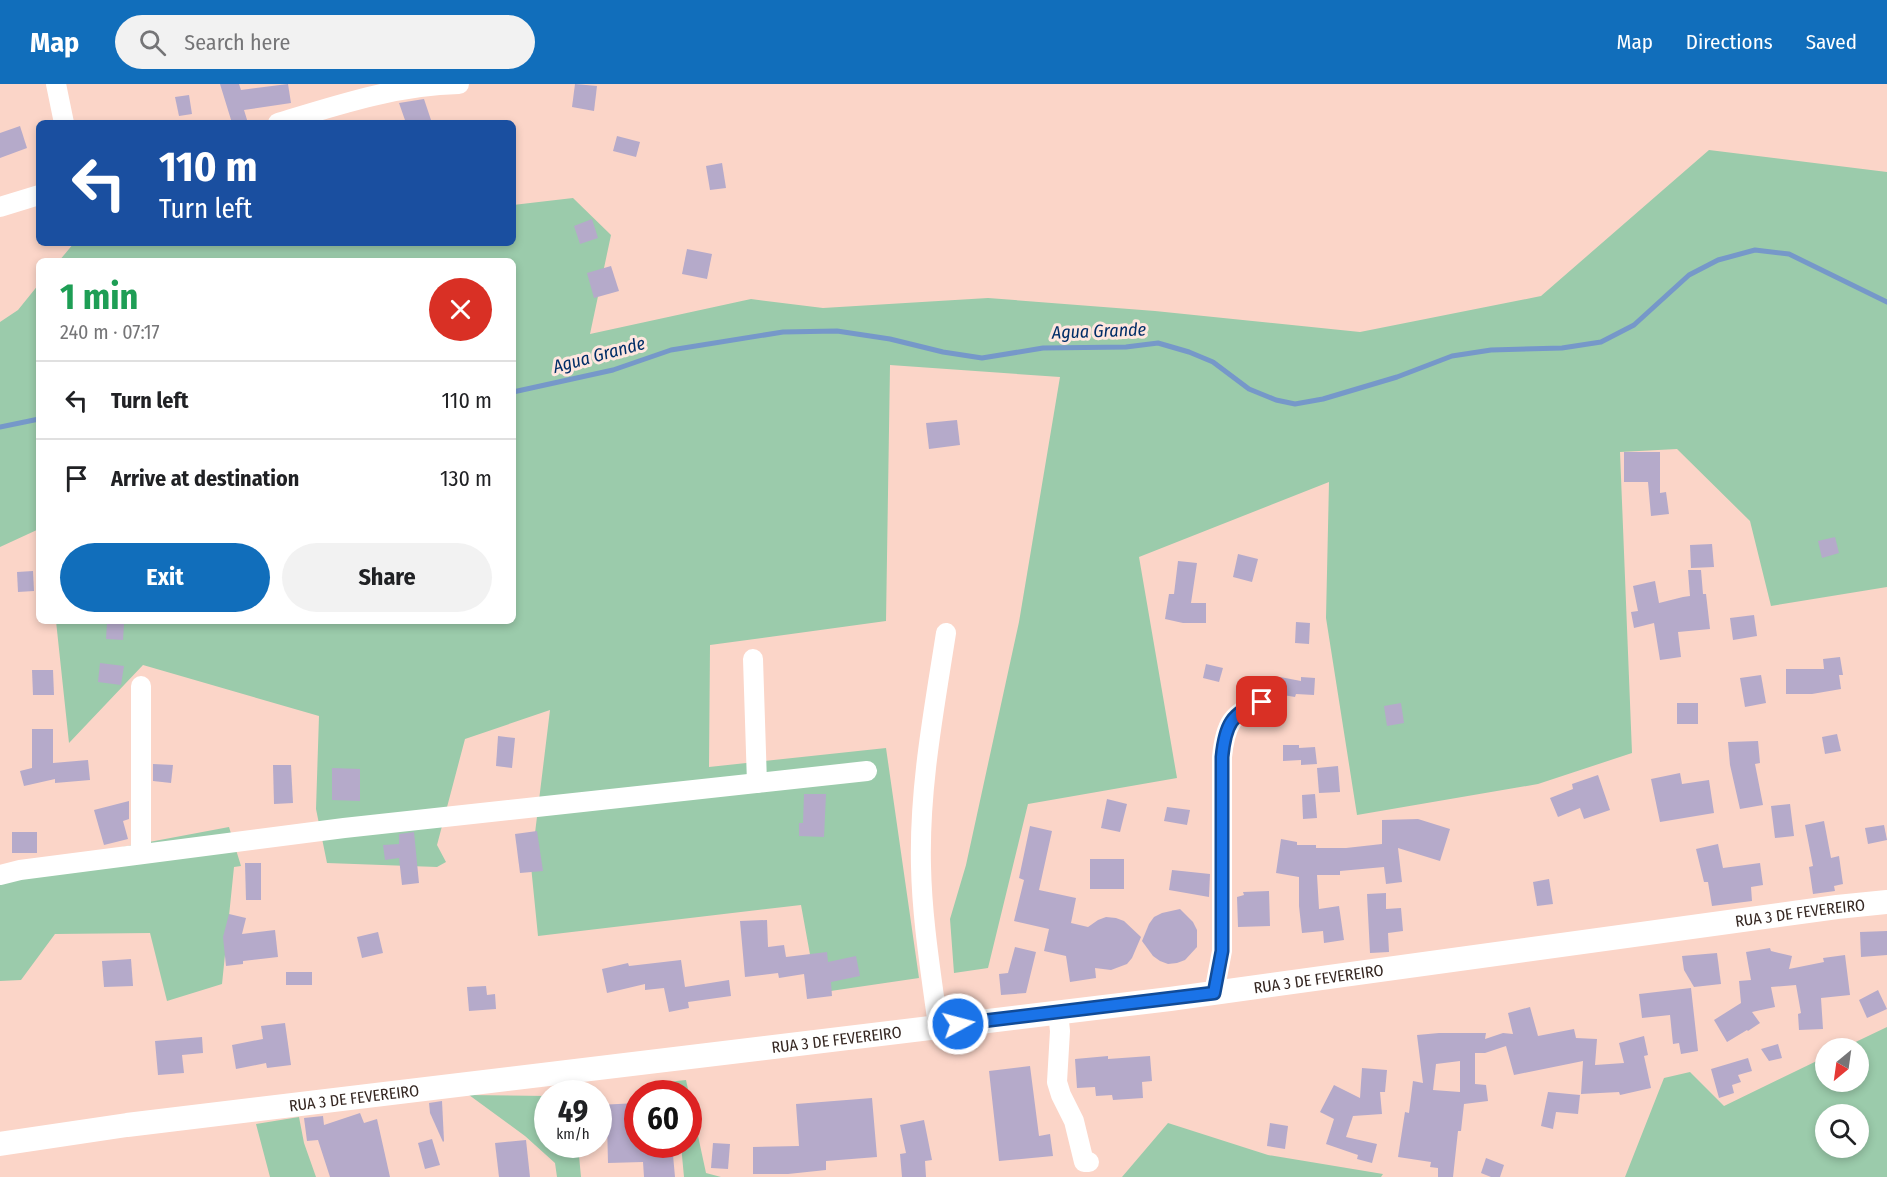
<!DOCTYPE html>
<html lang="en">
<head>
<meta charset="utf-8">
<style>
	body { margin:0; font-family:"Fira Sans Condensed",sans-serif; background:#f2f2f2; color:#202124; height:100vh; display:flex; flex-direction:column; font-size:22px; white-space:nowrap }
	* { box-sizing:border-box; margin:0 }
	p { font-size:20px; color:#757577 }
	.icon { flex:none; width:33px; height:33px; fill:none; stroke:currentColor; stroke-width:2; stroke-linecap:round; stroke-linejoin:round }
	.map { position:relative; flex:1; overflow:hidden }
	.drawer { position:absolute; left:36px; top:174px; width:480px; height:366px; display:flex; flex-direction:column; background:#fff; border-radius:9px; box-shadow:0 3px 9px #0003 }
	.drawer>* { flex:none }
	.hud { position:absolute; left:36px; top:36px; width:480px; height:126px; border-radius:9px; box-shadow:0 3px 9px #0003; background:#1a4fa0; color:#fff; overflow:hidden }
	.needle { width:39px; rotate:209deg }
	.controls { position:absolute; left:1815px; top:954px; display:grid; gap:12px }
	.controls a { display:grid; place-items:center; width:54px; height:54px; border-radius:50%; background:#fff; box-shadow:0 3px 9px #0003; font-size:30px }
	.speed { position:absolute; left:534px; top:996px; display:flex; gap:12px; font-size:30px; font-weight:700; text-align:center }
	.speed>* { display:grid; place-content:center; width:78px; height:78px; border-radius:50%; background:#fff; box-shadow:0 3px 9px #0003; line-height:1 }
	.speed small { font-size:15px; font-weight:400 }
	.speed .limit { border:9px solid #d22; background:#fff; color:#111 }
	.pin { position:absolute; display:grid; place-items:center; width:51px; height:51px; color:#fff; margin:-26px; border-radius:12px; box-shadow:0 3px 9px #0006 }
	.me { position:absolute; width:66px; margin:-33px; rotate:83deg; stroke-linejoin:round; filter:drop-shadow(0 0 4px #0008) }
	.turn { display:flex; align-items:center; gap:21px; height:126px; padding:0 24px; font-size:27px }
	.turn .icon { width:78px; height:78px; stroke-width:2.5 }
	.turn b { display:block; font-size:42px; line-height:51px }
	.round { display:grid; place-items:center; flex:none; width:63px; height:63px; border-radius:32px; background:#f2f2f2 }
	.head { display:flex; align-items:center; justify-content:space-between; height:102px; padding:0 24px }
	h1 { font-size:36px; font-weight:700; line-height:45px; color:#1e9e55 }
	.primary-button { display:flex; gap:12px; margin-top:auto; padding:12px 24px }
	.primary-button a { flex:1; height:69px; border-radius:36px; background:#116ebb; color:#fff; font-size:24px; font-weight:700; line-height:69px; text-align:center }
	.primary-button a+a { background:#f2f2f2; color:#202124 }
	ul { padding:0; list-style:none }
	li { display:flex; align-items:center; gap:18px; height:78px; padding:0 24px; border-top:2px solid #e0e0e0 }
	li div { flex:1 }
	li b { display:block; font-size:22px }
	li em { font-style:normal }
	header { display:flex; align-items:center; gap:36px; box-sizing:border-box; height:84px; padding:0 30px; background:#116ebb; color:#fff }
	header strong { font-size:28px }
	nav { display:flex; gap:33px; margin-inline-start:auto; font-size:21px }
	.search { width:420px; height:54px; background:#f2f2f2; display:flex; align-items:center; gap:15px; box-sizing:border-box; padding:0 21px; border-radius:33px; color:#757577; font-size:22px }
	.map>svg:first-child { display:block }
	.green { fill:#9bcbab; fill-rule:evenodd }
	.lines { fill:none; stroke-linecap:round; stroke-linejoin:round }
	.stream { stroke:#7698c9; stroke-width:5 }
	.building { fill:#b5aaca; fill-rule:evenodd }
	.minor { stroke:#fff; stroke-width:20 }
	.major { stroke:#fff; stroke-width:24 }
	.route-casing { stroke:#114b97; stroke-width:15 }
	.route { stroke:#1a73e8; stroke-width:10 }
	.labels { text-anchor:middle; dominant-baseline:central; stroke-width:6; stroke-linejoin:round; paint-order:stroke }
	.street-label { font-size:16px; fill:#352722; stroke:#fee6de }
	.water-label { font-size:18px; font-style:italic; fill:#002d67; stroke:#fee6de }
</style>
</head>
<body>
<header>
<strong>Map</strong>
<div class="search"><svg class="icon" aria-label="search" viewBox="0 0 24 24"><circle cx="10" cy="10" r="6"/><path d="M15 15l6 6"/></svg>Search here</div>
<nav><a>Map</a><a>Directions</a><a>Saved</a></nav>
</header>
<div class="map">
<svg width="1887" height="1093" viewBox="0 0 1887 1093">
	<rect width="100%" height="100%" fill="#fbd5c8"/>
	<!-- green -->
	<g class="green">
		<path d="M1709,66L1887,88V503L1771,522L1750,437L1677,365L1620,368L1632,669L1538,700L1357,731L1326,534L1329,398L1139,473L1177,694L1028,720L988,884L954,889L950,835L966,781L1019,538L1060,293L890,281L886,537L710,561L709,683L886,664L919,894L817,909L801,821L538,852L531,782L550,626L465,655L437,761L446,778L437,783L327,779L316,725L319,632L143,581L69,659L56,537H513V177H59L74,159H513V121L573,114L611,151L590,250L751,215L823,224L988,214L1155,227L1360,248L1541,212Z"/>
		<path d="M39,200V445L0,463V238L18,226Z"/>
		<path d="M229,743L241,782L234,783L222,900L167,917L150,849L55,850L21,896L0,897V786Z"/>
		<path d="M1887,943V1093H1625L1664,994L1690,988L1724,1022L1825,973L1826,998H1858V964H1843ZM1858,1030V1064H1826V1030Z"/>
		<path d="M686,996L706,1089L721,1093H684L681,1061L688,1060V1010L659,1009L658,999Z"/>
		<path d="M469,1011L547,1012L548,1060L578,1061L581,1093H557L555,1079L525,1052Z"/>
		<path d="M299,1033L304,1059L316,1093H270L256,1040Z"/>
		<path d="M1168,1039L1268,1071L1383,1090L1381,1093H1122Z"/>
	</g>
	<g class="lines">
		<!-- stream -->
		<g class="stream">
			<path d="M513,308L613,286L671,266L783,248L837,247L890,255L943,268L982,274L1043,264L1126,263L1158,259L1189,268L1213,278L1249,305L1276,316L1295,320L1323,315L1397,293L1452,272L1491,266L1562,264L1601,258L1634,241L1689,191L1718,176L1755,166L1789,170L1887,218"/>
			<path d="M0,343L39,335"/>
		</g>
	</g>
	<!-- building -->
	<g class="building">
		<path d="M220,0H239L241,6L288,0L291,19L244,26L248,39H232Z"/>
		<path d="M575,0L597,2L594,27L572,23Z"/>
		<path d="M189,11L192,30L179,32L175,13Z"/>
		<path d="M424,15L432,39H406L399,19Z"/>
		<path d="M20,42L27,64L0,74V49Z"/>
		<path d="M617,52L640,58L636,73L613,67Z"/>
		<path d="M722,79L726,104L710,106L706,82Z"/>
		<path d="M592,135L598,154L580,160L574,142Z"/>
		<path d="M687,165L712,170L707,195L682,190Z"/>
		<path d="M611,182L619,207L594,214L587,189Z"/>
		<path d="M957,336L960,361L929,365L926,339Z"/>
		<path d="M1624,368H1660V409L1666,408L1669,430L1651,432L1648,398H1624Z"/>
		<path d="M1835,453L1839,469L1822,474L1818,457Z"/>
		<path d="M1712,460L1714,483L1691,484L1690,461Z"/>
		<path d="M1238,470L1258,475L1252,498L1233,493Z"/>
		<path d="M1178,477L1197,479L1191,519H1206V539H1183L1165,535L1169,510H1174Z"/>
		<path d="M1688,486H1701L1703,510H1706L1710,545L1678,548L1681,573L1660,576L1654,539L1634,544L1631,528L1638,527L1633,502L1655,497L1659,519L1683,513L1690,512Z"/>
		<path d="M33,487L34,507L18,508L17,488Z"/>
		<path d="M1754,531L1757,552L1733,556L1730,534Z"/>
		<path d="M1296,538L1310,539L1309,560L1295,559Z"/>
		<path d="M107,539L124,540L123,556L106,555Z"/>
		<path d="M1840,573L1843,591H1839L1841,605L1812,610H1786V585H1824L1823,575Z"/>
		<path d="M100,579L124,582L121,601L98,598Z"/>
		<path d="M1206,580L1223,584L1219,598L1203,594Z"/>
		<path d="M32,586H53L54,611H33Z"/>
		<path d="M1761,591L1766,619L1745,623L1740,594Z"/>
		<path d="M1280,593L1301,597V593L1315,594L1314,611L1296,610L1295,613L1277,610Z"/>
		<path d="M1401,619L1404,639L1387,642L1384,622Z"/>
		<rect x="1677" y="619" width="21" height="21"/>
		<path d="M32,645H53V679L88,676L90,696L55,699V695L24,702L20,687L32,684Z"/>
		<path d="M1837,650L1841,667L1825,670L1822,653Z"/>
		<path d="M498,652L515,654L512,684L496,682Z"/>
		<path d="M1758,657L1760,679L1755,680L1763,721L1740,725L1730,681L1728,658Z"/>
		<path d="M1283,661H1299V664L1315,663L1317,680L1301,681V676L1283,677Z"/>
		<path d="M153,680L173,681L171,699L153,697Z"/>
		<path d="M273,681H291L293,719L274,720Z"/>
		<path d="M1338,682L1340,708L1319,709L1317,684Z"/>
		<path d="M332,684L360,685V717L332,716Z"/>
		<path d="M1680,689L1682,700L1709,696L1714,729L1660,738L1651,695Z"/>
		<path d="M1598,691L1610,726L1584,735L1580,724L1558,733L1550,714L1573,705L1572,700Z"/>
		<path d="M804,710H826L824,753L799,752V739H803Z"/>
		<path d="M1315,710L1317,734L1303,735L1302,711Z"/>
		<path d="M1107,715L1127,720L1120,748L1101,744Z"/>
		<path d="M129,717V735L123,737L128,755L104,761L94,726Z"/>
		<path d="M1790,720L1794,752L1775,754L1771,722Z"/>
		<path d="M1167,723L1190,726L1187,741L1164,737Z"/>
		<path d="M1418,735L1450,745L1440,777L1398,764L1402,798L1386,800L1384,783L1340,787V791H1317L1319,825L1339,822L1344,856L1324,859L1323,847L1302,849L1299,822V793L1276,789L1281,755L1297,758V761H1316V764H1346L1382,760V736Z"/>
		<path d="M1824,737L1831,774L1839,772L1843,800L1834,802L1835,807L1813,810L1809,783L1813,782L1805,741Z"/>
		<path d="M1884,741L1887,756L1868,760L1865,744Z"/>
		<path d="M1030,742L1052,747L1039,806L1076,814L1071,839L1088,843L1098,836L1106,833L1116,834L1124,837L1141,853L1132,874L1127,880L1111,886L1095,884L1096,894L1070,898L1066,872L1044,867L1049,845L1014,837L1024,796L1019,794Z"/>
		<path d="M537,747L543,787L520,789L515,750Z"/>
		<rect x="12" y="748" width="25" height="21"/>
		<path d="M414,748L419,799L402,801L399,774L385,776L383,761L399,760V750Z"/>
		<path d="M1718,760L1723,784L1760,779L1763,801L1751,803L1752,817L1712,822L1708,798H1704L1696,765Z"/>
		<rect x="1090" y="775" width="34" height="30"/>
		<path d="M245,779H261V816H246Z"/>
		<path d="M1172,786L1210,790L1209,813L1169,806Z"/>
		<path d="M1549,795L1553,820L1537,822L1533,798Z"/>
		<path d="M1269,807L1270,842L1238,843L1237,813L1244,811L1243,808Z"/>
		<path d="M1386,809V825L1401,824L1403,847L1388,849L1389,868L1370,869L1367,810Z"/>
		<path d="M1180,825L1193,838L1197,846V863L1185,876L1177,879L1168,880L1160,877L1153,872L1142,857L1149,840L1154,833L1162,829Z"/>
		<path d="M229,830L246,834L242,850L275,846L278,873L243,877V880L226,882L223,853Z"/>
		<path d="M767,836L768,863L784,861L786,873L827,868L828,878L856,872L860,892L831,898L832,912L807,915L804,890L779,894L778,889L745,893L740,837Z"/>
		<path d="M1887,847V871L1861,873L1860,848Z"/>
		<path d="M378,848L383,869L362,874L357,853Z"/>
		<path d="M1015,863L1036,868L1026,909L1001,911L999,890L1008,889Z"/>
		<path d="M1770,864L1771,867L1792,872L1789,885L1824,878L1823,874L1845,871L1850,911L1821,914L1823,945L1799,946L1798,930L1801,929L1796,901L1771,903L1775,923L1752,928L1760,939L1748,947L1747,946L1727,958L1714,936L1741,919L1739,897L1751,896L1746,868Z"/>
		<path d="M1717,869L1721,900L1694,903L1684,886L1682,872Z"/>
		<path d="M131,875L133,902L104,903L102,877Z"/>
		<path d="M681,876L685,903L729,896L731,912L688,918L689,924L669,928L664,904L645,906V900L607,909L602,885L628,879L629,882Z"/>
		<rect x="286" y="888" width="26" height="13"/>
		<path d="M486,902L487,911L495,910L496,925L469,927L467,903Z"/>
		<path d="M1691,904L1698,967L1681,970L1679,959L1673,960L1670,931L1642,934L1639,910Z"/>
		<path d="M1878,906L1887,925L1867,934L1859,916Z"/>
		<path d="M1530,923L1538,952L1574,945L1576,954L1597,955L1595,981L1624,979L1619,959L1644,952L1648,971L1644,972L1651,1004L1620,1011L1619,1008L1581,1010L1583,977L1514,991L1506,962L1485,969H1475V1000L1486,1001L1488,1017L1464,1020L1461,1047H1458L1453,1093H1438V1084L1430,1083L1431,1078L1398,1073L1405,1028L1409,1029L1413,997L1423,999L1417,951L1439,949H1486L1485,955L1503,949L1513,950L1508,929ZM1460,977V1008L1433,1006L1436,980Z"/>
		<path d="M285,939L291,981L267,984L266,979L236,985L232,961L263,955L261,942Z"/>
		<path d="M202,953L203,969L182,971L184,989L158,991L155,957Z"/>
		<path d="M1778,960L1782,974L1769,977L1761,965Z"/>
		<path d="M1108,972V975L1150,972L1152,997L1142,998L1143,1014L1113,1016L1112,1011L1096,1012L1095,1003L1077,1004L1075,975Z"/>
		<path d="M1748,974L1752,987L1738,991L1741,998L1732,1001L1734,1009L1719,1014L1711,985Z"/>
		<path d="M1030,982L1039,1052L1050,1050L1053,1072L999,1077L989,987Z"/>
		<path d="M1362,984L1387,986L1385,1008H1380L1382,1030L1353,1032L1346,1053L1377,1060L1372,1079L1357,1075L1358,1071L1326,1060L1334,1035L1320,1028L1334,1001L1360,1014Z"/>
		<path d="M1548,1008L1580,1011L1578,1030L1556,1028L1553,1045L1541,1042Z"/>
		<path d="M872,1014L877,1073L826,1077V1086L788,1090H753V1063L799,1062L796,1020Z"/>
		<path d="M442,1017L444,1057L443,1058L430,1029L429,1019Z"/>
		<path d="M638,1019V1060H672L675,1093H644L643,1078L608,1079L607,1038L598,1039V1021Z"/>
		<path d="M360,1029L364,1039L377,1035L390,1093H330L318,1056L307,1057L304,1034L323,1032L324,1041Z"/>
		<path d="M924,1036L932,1076L925,1077L926,1093H902L900,1070L906,1069L900,1041Z"/>
		<path d="M1270,1039L1288,1042L1285,1065L1267,1062Z"/>
		<path d="M432,1055L440,1081L425,1085L418,1059Z"/>
		<path d="M526,1056L530,1093H499L495,1059Z"/>
		<path d="M713,1059L730,1060L728,1085L711,1084Z"/>
		<path d="M1486,1074L1504,1081L1500,1093H1491L1481,1089Z"/>
	</g>
	<g class="lines">
		<!-- minor -->
		<g class="minor">
			<path d="M56,0L64,39"/>
			<path d="M278,39C337,21 398,1 459,0"/>
			<path d="M0,123L39,111"/>
			<path d="M753,575L757,699"/>
			<path d="M141,602V770"/>
			<path d="M0,791L20,786L344,744L867,687"/>
			<path d="M1214,909L1222,867V673C1225,642 1231,628 1262,618"/>
			<path d="M1058,928L1060,947L1057,998L1061,1011L1074,1037L1084,1078H1089"/>
			<path d="M938,942C931,889 922,835 921,782C919,704 934,626 946,549"/>
		</g>
		<!-- major -->
		<path class="major" id="s1" d="M0,1060L127,1041L1170,915L1837,823L1887,818"/>
	</g>
	<g class="lines">
		<!-- route casing -->
		<g class="route-casing">
			<path id="route" d="M958,940L1214,909L1222,867V673C1225,642 1231,628 1262,618"/>
		</g>
		<!-- route -->
		<use href="#route" class="route"/>
	</g>
	<g class="labels">
		<!-- street labels -->
		<g class="street-label">
			<text stroke="none"><textPath href="#s1" startOffset="1815">RUA 3 DE FEVEREIRO</textPath></text>
			<text stroke="none"><textPath href="#s1" startOffset="1329">RUA 3 DE FEVEREIRO</textPath></text>
			<text stroke="none"><textPath href="#s1" startOffset="843">RUA 3 DE FEVEREIRO</textPath></text>
			<text stroke="none"><textPath href="#s1" startOffset="357">RUA 3 DE FEVEREIRO</textPath></text>
		</g>
		<!-- water labels -->
		<g class="water-label">
			<text transform="translate(1099 247) rotate(-2)">Agua Grande</text>
			<text transform="translate(599 271) rotate(-15)">Agua Grande</text>
		</g>
	</g>
</svg>
<div class="controls">
<a><svg class="needle" viewBox="-14 -14 28 28"><path d="M0-13l5 13h-10z" fill="#e53935"/><path d="M0 13l5-13h-10z" fill="#757577"/></svg></a>
<a><svg class="icon" aria-label="search" viewBox="0 0 24 24"><circle cx="10" cy="10" r="6"/><path d="M15 15l6 6"/></svg></a>
</div>
<div class="speed"><div>49<small>km/h</small></div><div class="limit">60</div></div>
<div class="pin" style="left:1262px;top:618px;background:#d93025"><svg class="icon" aria-label="arrive" viewBox="0 0 24 24"><path d="M6 21V4h12l-3 4 3 4H6"/></svg></div>
<svg class="me" style="left:958px;top:940px" viewBox="-20 -20 40 40"><circle r="17" fill="#1a73e8" stroke="#fff" stroke-width="3"/><path d="M0-11L8 9 0 5-8 9z" fill="#fff"/></svg>
<div class="hud">
<div class="turn"><svg class="icon" aria-label="left" viewBox="0 0 24 24"><path d="M17 20v-9H6M10 6l-5 5 5 5"/></svg><div><b>110 m</b>Turn left</div></div>
</div>
<section class="drawer">
<div class="head"><div><h1>1 min</h1><p>240 m · 07:17</p></div><a class="round" style="background:#d93025;color:#fff"><svg class="icon" aria-label="close" viewBox="0 0 24 24"><path d="M6 6l12 12M18 6L6 18"/></svg></a></div>
<ul>
<li><svg class="icon" aria-label="left" viewBox="0 0 24 24"><path d="M17 20v-9H6M10 6l-5 5 5 5"/></svg><div><b>Turn left</b></div><em>110 m</em></li>
<li><svg class="icon" aria-label="arrive" viewBox="0 0 24 24"><path d="M6 21V4h12l-3 4 3 4H6"/></svg><div><b>Arrive at destination</b></div><em>130 m</em></li>
</ul>
<div class="primary-button"><a>Exit</a><a>Share</a></div>
</section>
</div>
</body>
</html>
